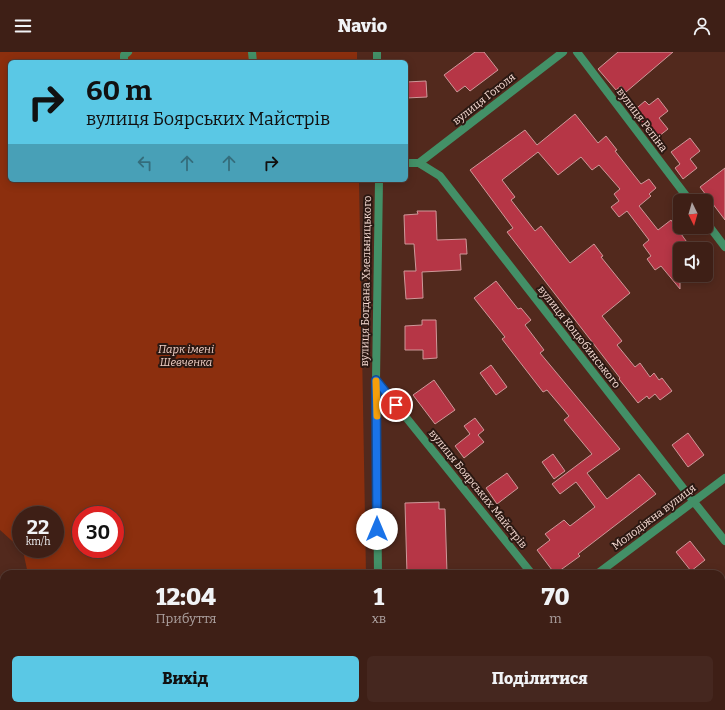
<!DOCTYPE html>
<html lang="uk">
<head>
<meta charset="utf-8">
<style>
	body { margin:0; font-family:Bitter,serif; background:#45271f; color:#f1f3f6; height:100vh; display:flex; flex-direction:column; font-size:15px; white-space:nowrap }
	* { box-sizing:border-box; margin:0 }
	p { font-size:13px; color:#ada2a1 }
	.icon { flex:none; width:22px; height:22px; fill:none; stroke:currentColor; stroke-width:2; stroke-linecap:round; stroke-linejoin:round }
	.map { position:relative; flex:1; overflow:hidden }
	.details { position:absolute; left:0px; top:518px; width:725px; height:140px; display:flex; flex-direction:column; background:#3e1f16; border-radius:12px 12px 0 0; box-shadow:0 2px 10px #0003,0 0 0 1px #573d35 }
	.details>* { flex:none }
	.top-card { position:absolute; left:8px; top:8px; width:400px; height:122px; border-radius:6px; box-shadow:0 2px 10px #0003,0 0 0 1px #573d35; background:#5ac8e5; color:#111; overflow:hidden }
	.needle { width:26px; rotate:175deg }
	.buttons { position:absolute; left:673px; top:142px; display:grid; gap:8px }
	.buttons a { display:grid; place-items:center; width:40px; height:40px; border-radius:6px; background:#3e1f16; box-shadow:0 2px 10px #0003,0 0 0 1px #573d35; font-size:20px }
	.speed { position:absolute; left:12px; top:454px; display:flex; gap:8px; font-size:20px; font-weight:700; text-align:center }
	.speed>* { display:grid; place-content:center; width:52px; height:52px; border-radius:50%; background:#3e1f16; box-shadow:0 2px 10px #0003,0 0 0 1px #573d35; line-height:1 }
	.speed small { font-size:10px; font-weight:400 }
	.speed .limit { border:6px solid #d22; background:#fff; color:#111 }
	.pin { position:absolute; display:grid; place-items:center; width:34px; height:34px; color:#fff; margin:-17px; border:2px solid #fff; border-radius:50%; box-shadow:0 1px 4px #0007 }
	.me { position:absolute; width:44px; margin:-22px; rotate:0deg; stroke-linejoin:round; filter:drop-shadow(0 0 3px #0008) }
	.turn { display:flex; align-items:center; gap:14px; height:84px; padding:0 12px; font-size:18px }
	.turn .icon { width:52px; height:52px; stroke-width:2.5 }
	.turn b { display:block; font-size:28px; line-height:34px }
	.lanes { display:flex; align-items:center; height:38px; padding:0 12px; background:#0003; justify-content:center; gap:20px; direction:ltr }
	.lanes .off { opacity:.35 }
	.eta { display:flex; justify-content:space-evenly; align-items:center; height:68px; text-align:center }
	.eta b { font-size:24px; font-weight:800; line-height:28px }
	.cta { display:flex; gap:8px; margin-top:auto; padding:8px 12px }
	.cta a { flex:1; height:46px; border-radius:6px; background:#5ac8e5; color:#111; font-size:16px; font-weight:800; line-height:46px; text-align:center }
	.cta a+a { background:#45271f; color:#f1f3f6 }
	header { display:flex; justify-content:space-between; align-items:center; height:52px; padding:0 12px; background:#3e1f16; font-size:18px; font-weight:800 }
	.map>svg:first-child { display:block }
	.green { fill:#8c2f0e; fill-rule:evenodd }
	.building { fill:#b63646; stroke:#ce9899 }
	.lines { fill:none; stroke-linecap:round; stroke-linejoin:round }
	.service { stroke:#439067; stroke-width:8 }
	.minor { stroke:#439067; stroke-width:8 }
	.route-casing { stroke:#114b97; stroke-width:10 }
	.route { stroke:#1a73e8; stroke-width:7 }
	.slow { stroke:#f59e0b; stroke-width:7 }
	.labels { text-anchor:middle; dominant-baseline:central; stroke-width:4; stroke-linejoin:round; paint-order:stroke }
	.street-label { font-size:11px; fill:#f6dbd3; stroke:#2b1812 }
	.park-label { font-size:11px; font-style:italic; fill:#efcfc5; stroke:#2b1812 }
</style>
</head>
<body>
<header><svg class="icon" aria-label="menu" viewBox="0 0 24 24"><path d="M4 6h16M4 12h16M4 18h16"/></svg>Navio<svg class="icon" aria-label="person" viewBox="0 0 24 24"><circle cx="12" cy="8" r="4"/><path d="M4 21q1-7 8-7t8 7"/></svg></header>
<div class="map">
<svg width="725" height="658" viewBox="0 0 725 658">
	<rect width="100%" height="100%" fill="#52291d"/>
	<!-- green -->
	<g class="green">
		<path d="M0,0H357V10H10V128H359L366,522H28L23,499L21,497H55V463H21V497L0,478ZM81,463H115V497H81Z"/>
		<path d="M0,528L4,538V654H12V658H0Z"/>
		<path d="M31,654H358L357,658H32Z"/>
	</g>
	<!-- building -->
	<g class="building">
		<path d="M475,0H484L498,18L470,39L465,34L457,40L444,23Z"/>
		<path d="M618,0H673L626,40L621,34L616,38L598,17Z"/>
		<path d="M426,29L427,45L406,46V30Z"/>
		<path d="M658,46L668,59L659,66L668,77L654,88L632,60L645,49L649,53Z"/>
		<path d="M575,62L598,91L606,84L617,98L615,99L641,132L649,127L656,136L649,142L651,144L639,154L658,178L671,168L689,193L684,197H680V237L661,214L655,218L647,207L651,204L643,193L649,188L627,159L619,165L611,155L619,149L614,142L620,137L599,113L592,118L581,105L558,123L538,100L502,128L515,145L511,148L535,179L541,174L570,211L594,192L603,204L601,205L630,241L602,264L622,289L617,293L635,315L640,311L650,325L654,321L659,328L662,326L672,339L660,348L655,342L649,347L647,344L638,351L619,327L620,326L507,180L513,176L470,118L525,78L537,93Z"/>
		<path d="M690,86L700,99L690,107L697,116L683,127L675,116L680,112L671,100Z"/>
		<path d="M725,116V168L700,135Z"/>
		<path d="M417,159H436L437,188L466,187L467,202H460L461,218L422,220L423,246L406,247L404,219H416L414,192H405L404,163L418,162Z"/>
		<path d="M496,229L518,257L521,256L531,268L525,273L544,298L540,301L620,397L587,421L607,447L639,422L656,442L578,502L580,504L555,522L537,498L550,488L545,482L564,468L570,474L595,455L576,430L560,442L552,432L592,402L564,368L569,364L547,338L543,340L502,287L505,285L474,246Z"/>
		<path d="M422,268H436L437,306L423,307V298H405V274L422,273Z"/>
		<path d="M491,313L507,335L496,343L480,321Z"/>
		<path d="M434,328L455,358L435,372L413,343Z"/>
		<path d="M475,366L484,378L478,383L484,390L464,406L455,394L470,382L464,374Z"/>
		<path d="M688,381L704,403L688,415L672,393Z"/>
		<path d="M553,402L565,419L554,427L542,410Z"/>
		<path d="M507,421L518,436L497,452L486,436Z"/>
		<path d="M439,450V457H445L447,521L439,522H407L405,451Z"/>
		<path d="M690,489L705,508L691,519L676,500Z"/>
	</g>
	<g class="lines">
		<!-- service -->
		<g class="service">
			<path d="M252,0L253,10"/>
			<path d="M124,10V3L128,0"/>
		</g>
		<!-- minor -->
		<g class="minor">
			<path d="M377,0V10"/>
			<path d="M577,0L690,149"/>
			<path d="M406,111H419L440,124L694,450L725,489"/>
			<path d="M419,111L563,0"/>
			<path d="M706,170L725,195"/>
			<path d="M376,328L532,522"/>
			<path d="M378,522L376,328L379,128"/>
			<path d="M597,522L725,426"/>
			<path d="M621,654L624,658"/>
			<path d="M378,658V654"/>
			<path d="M420,658L425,654"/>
		</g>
	</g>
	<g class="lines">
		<!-- route casing -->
		<g class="route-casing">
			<path id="route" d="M377,477L376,328L396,353"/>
		</g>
		<!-- route -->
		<use href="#route" class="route"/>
		<!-- slow -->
		<path class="slow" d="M376,329L377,364"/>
	</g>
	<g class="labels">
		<!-- street labels -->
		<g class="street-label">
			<text transform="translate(484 47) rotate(-38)">вулиця Гоголя</text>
			<text transform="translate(642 68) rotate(53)">вулиця Рєпіна</text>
			<text transform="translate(366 229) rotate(-89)">вулиця Богдана Хмельницького</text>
			<text transform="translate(579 285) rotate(52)">вулиця Коцюбинського</text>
			<text transform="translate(478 437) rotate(51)">вулиця Боярських Майстрів</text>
			<text transform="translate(654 465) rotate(-37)">Молодіжна вулиця</text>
		</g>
		<!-- park labels -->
		<g class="park-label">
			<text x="186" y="297">Парк імені<tspan x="186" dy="13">Шевченка</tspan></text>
		</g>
	</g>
</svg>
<div class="buttons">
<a><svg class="needle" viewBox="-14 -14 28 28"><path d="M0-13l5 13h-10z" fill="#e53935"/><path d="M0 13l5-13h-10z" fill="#ada2a1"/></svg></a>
<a><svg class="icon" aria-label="sound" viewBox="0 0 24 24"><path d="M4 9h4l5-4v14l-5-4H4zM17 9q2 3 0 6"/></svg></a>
</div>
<div class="speed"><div>22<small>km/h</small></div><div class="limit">30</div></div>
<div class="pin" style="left:396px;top:353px;background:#d93025"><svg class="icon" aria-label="arrive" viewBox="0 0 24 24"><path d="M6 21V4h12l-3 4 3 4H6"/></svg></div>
<svg class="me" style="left:377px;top:477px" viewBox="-20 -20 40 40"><circle r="19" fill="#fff"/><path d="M0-13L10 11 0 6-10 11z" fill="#1a73e8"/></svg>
<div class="top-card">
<div class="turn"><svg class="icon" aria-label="right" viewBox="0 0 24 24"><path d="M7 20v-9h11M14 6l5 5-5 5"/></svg><div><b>60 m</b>вулиця Боярських Майстрів</div></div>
<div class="lanes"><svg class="icon off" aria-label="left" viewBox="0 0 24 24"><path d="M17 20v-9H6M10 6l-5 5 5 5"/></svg><svg class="icon off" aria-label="ahead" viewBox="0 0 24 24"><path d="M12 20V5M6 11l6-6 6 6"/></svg><svg class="icon off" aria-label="ahead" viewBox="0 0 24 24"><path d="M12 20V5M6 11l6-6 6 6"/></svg><svg class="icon" aria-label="right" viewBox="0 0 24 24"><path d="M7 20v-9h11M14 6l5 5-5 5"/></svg></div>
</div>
<section class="details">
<div class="eta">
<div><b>12:04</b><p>Прибуття</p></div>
<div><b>1</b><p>хв</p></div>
<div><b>70</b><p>m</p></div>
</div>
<div class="cta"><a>Вихід</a><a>Поділитися</a></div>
</section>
</div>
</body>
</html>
